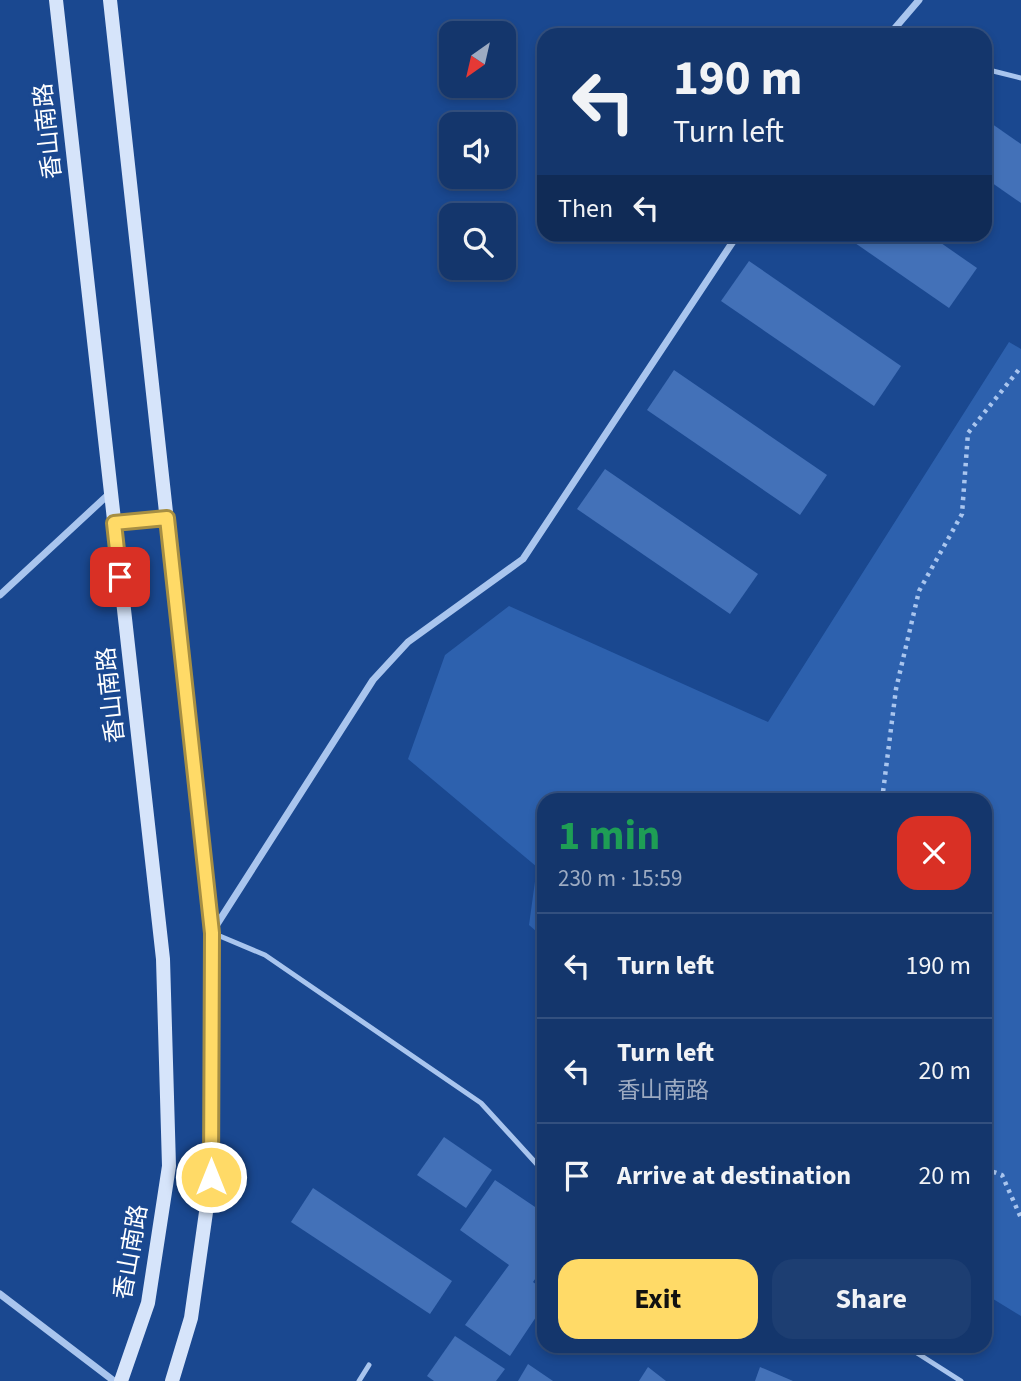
<!DOCTYPE html>
<html lang="en">
<head>
<meta charset="utf-8">
<style>
	body { margin:0; font-family:"Source Sans 3","Noto Sans SC",sans-serif; background:#1d3e72; color:#f1f3f6; height:100vh; display:flex; flex-direction:column; font-size:26px; white-space:nowrap }
	* { box-sizing:border-box; margin:0 }
	p { font-size:23px; color:#9dabc2 }
	.icon { flex:none; width:38px; height:38px; fill:none; stroke:currentColor; stroke-width:2; stroke-linecap:round; stroke-linejoin:round }
	.map { position:relative; flex:1; overflow:hidden }
	.panel { position:absolute; left:537px; top:793px; width:455px; height:560px; display:flex; flex-direction:column; background:#14366c; border-radius:21px; box-shadow:0 4px 10px #0003,0 0 0 2px #33507f }
	.panel>* { flex:none }
	.hud { position:absolute; left:537px; top:28px; width:455px; height:214px; border-radius:21px; box-shadow:0 4px 10px #0003,0 0 0 2px #33507f; background:#14366c; color:#f1f3f6; overflow:hidden }
	.needle { width:46px; rotate:214deg }
	.fabs { position:absolute; left:439px; top:21px; display:grid; gap:14px }
	.fabs a { display:grid; place-items:center; width:77px; height:77px; border-radius:14px; background:#14366c; box-shadow:0 4px 10px #0003,0 0 0 2px #33507f; font-size:35px }
	.pin { position:absolute; display:grid; place-items:center; width:60px; height:60px; color:#fff; margin:-30px; border-radius:14px; box-shadow:0 4px 10px #0006 }
	.me { position:absolute; width:77px; margin:-38px; rotate:0deg; stroke-linejoin:round; filter:drop-shadow(0 0 5px #0008) }
	.turn { display:flex; align-items:center; gap:24px; height:147px; padding:0 21px; font-size:32px }
	.turn .icon { width:91px; height:91px; stroke-width:2.5 }
	.turn b { display:block; font-size:49px; line-height:60px }
	.then { display:flex; align-items:center; height:66px; padding:0 21px; background:#0003; gap:14px; font-size:26px }
	.round { display:grid; place-items:center; flex:none; width:74px; height:74px; border-radius:21px; background:#1d3e72 }
	.head { display:flex; align-items:center; justify-content:space-between; height:119px; padding:0 21px }
	h1 { font-size:42px; font-weight:700; line-height:52px; color:#1e9e55 }
	.primary-button { display:flex; gap:14px; margin-top:auto; padding:14px 21px }
	.primary-button a { flex:1; height:80px; border-radius:21px; background:#ffda67; color:#111; font-size:28px; font-weight:700; line-height:80px; text-align:center }
	.primary-button a+a { background:#1d3e72; color:#f1f3f6 }
	ul { padding:0; list-style:none }
	li { display:flex; align-items:center; gap:21px; height:105px; padding:0 21px; border-top:2px solid #33507f }
	li div { flex:1 }
	li b { display:block; font-size:26px }
	li em { font-style:normal }
	.map>svg:first-child { display:block }
	.green { fill:#2d61ae }
	.building { fill:#4371b8 }
	.lines { fill:none; stroke-linecap:round; stroke-linejoin:round }
	.path { stroke:#a9c5ee; stroke-width:4.5; stroke-dasharray:3.5 5; stroke-linecap:butt }
	.lane { stroke:#a9c5ee; stroke-width:5 }
	.street { stroke:#a9c5ee; stroke-width:7 }
	.secondary { stroke:#d6e4fa; stroke-width:14 }
	.route-casing { stroke:#a68e43; stroke-width:18 }
	.route { stroke:#ffda67; stroke-width:12 }
	.labels { text-anchor:middle; dominant-baseline:central; stroke-width:6; stroke-linejoin:round; paint-order:stroke }
	.street-label { font-size:24px; fill:#fff; stroke:#1a4890 }
</style>
</head>
<body>
<div class="map">
<svg width="1021" height="1381" viewBox="0 0 1021 1381">
	<rect width="100%" height="100%" fill="#1a4890"/>
	<!-- green -->
	<path class="green" d="M1009,342L1021,349V1316L985,1294V800H544V938L529,925L537,867L408,759L445,655L509,606L768,722Z"/>
	<!-- building -->
	<g class="building">
		<path d="M985,119L1021,144V203L985,178Z"/>
		<path d="M842,234H928L977,268L949,308Z"/>
		<path d="M749,261L901,366L874,406L721,301Z"/>
		<path d="M674,370L827,475L800,515L647,410Z"/>
		<path d="M605,469L758,574L730,614L577,509Z"/>
		<path d="M444,1137L492,1170L466,1208L417,1175Z"/>
		<path d="M495,1180L544,1213V1266L533,1282L544,1290V1305L510,1356L465,1325L509,1265L460,1230Z"/>
		<path d="M313,1188L452,1281L430,1314L291,1222Z"/>
		<path d="M455,1336L505,1369L496,1381H434L427,1376Z"/>
		<path d="M528,1364L553,1381H518Z"/>
		<path d="M648,1367L666,1381H639Z"/>
		<path d="M760,1367L793,1381H755Z"/>
	</g>
	<g class="lines">
		<!-- path -->
		<g class="path">
			<path d="M882,800L896,689L919,591L962,514L968,433L1021,367"/>
			<path d="M985,1169L1002,1175L1021,1218"/>
		</g>
		<!-- lane -->
		<g class="lane">
			<path d="M985,69L1021,78"/>
			<path d="M215,934L265,955L481,1103L544,1172"/>
			<path d="M906,1346L961,1381"/>
			<path d="M359,1381L369,1365"/>
		</g>
		<!-- street -->
		<g class="street">
			<path d="M889,35L919,0"/>
			<path d="M0,595L110,493"/>
			<path d="M214,929L373,680L408,642L523,559L738,234"/>
			<path d="M0,1294L114,1381"/>
		</g>
		<!-- secondary -->
		<g class="secondary">
			<path d="M56,0L163,959L169,1166L148,1303L121,1381"/>
			<path d="M110,0L212,933L211,1177L191,1318L172,1381"/>
			<path d="M114,523L167,518"/>
		</g>
	</g>
	<g class="lines">
		<!-- route casing -->
		<g class="route-casing">
			<path id="route" d="M120,577L114,523L167,518L212,933L211,1177"/>
		</g>
		<!-- route -->
		<use href="#route" class="route"/>
	</g>
	<g class="labels">
		<!-- street labels -->
		<g class="street-label">
			<text transform="translate(48 131) rotate(-96)">香山南路</text>
			<text transform="translate(111 695) rotate(-96)">香山南路</text>
			<text transform="translate(131 1252) rotate(-80)">香山南路</text>
		</g>
	</g>
</svg>
<div class="fabs">
<a><svg class="needle" viewBox="-14 -14 28 28"><path d="M0-13l5 13h-10z" fill="#e53935"/><path d="M0 13l5-13h-10z" fill="#9dabc2"/></svg></a>
<a><svg class="icon" aria-label="sound" viewBox="0 0 24 24"><path d="M4 9h4l5-4v14l-5-4H4zM17 9q2 3 0 6"/></svg></a>
<a><svg class="icon" aria-label="search" viewBox="0 0 24 24"><circle cx="10" cy="10" r="6"/><path d="M15 15l6 6"/></svg></a>
</div>
<div class="pin" style="left:120px;top:577px;background:#d93025"><svg class="icon" aria-label="arrive" viewBox="0 0 24 24"><path d="M6 21V4h12l-3 4 3 4H6"/></svg></div>
<svg class="me" style="left:211px;top:1177px" viewBox="-20 -20 40 40"><circle r="17" fill="#ffda67" stroke="#fff" stroke-width="3"/><path d="M0-11L8 9 0 5-8 9z" fill="#fff"/></svg>
<div class="hud">
<div class="turn"><svg class="icon" aria-label="left" viewBox="0 0 24 24"><path d="M17 20v-9H6M10 6l-5 5 5 5"/></svg><div><b>190 m</b>Turn left</div></div>
<div class="then">Then<svg class="icon" aria-label="left" viewBox="0 0 24 24"><path d="M17 20v-9H6M10 6l-5 5 5 5"/></svg></div>
</div>
<section class="panel">
<div class="head"><div><h1>1 min</h1><p>230 m · 15:59</p></div><a class="round" style="background:#d93025;color:#fff"><svg class="icon" aria-label="close" viewBox="0 0 24 24"><path d="M6 6l12 12M18 6L6 18"/></svg></a></div>
<ul>
<li><svg class="icon" aria-label="left" viewBox="0 0 24 24"><path d="M17 20v-9H6M10 6l-5 5 5 5"/></svg><div><b>Turn left</b></div><em>190 m</em></li>
<li><svg class="icon" aria-label="left" viewBox="0 0 24 24"><path d="M17 20v-9H6M10 6l-5 5 5 5"/></svg><div><b>Turn left</b><p>香山南路</p></div><em>20 m</em></li>
<li><svg class="icon" aria-label="arrive" viewBox="0 0 24 24"><path d="M6 21V4h12l-3 4 3 4H6"/></svg><div><b>Arrive at destination</b></div><em>20 m</em></li>
</ul>
<div class="primary-button"><a>Exit</a><a>Share</a></div>
</section>
</div>
</body>
</html>
